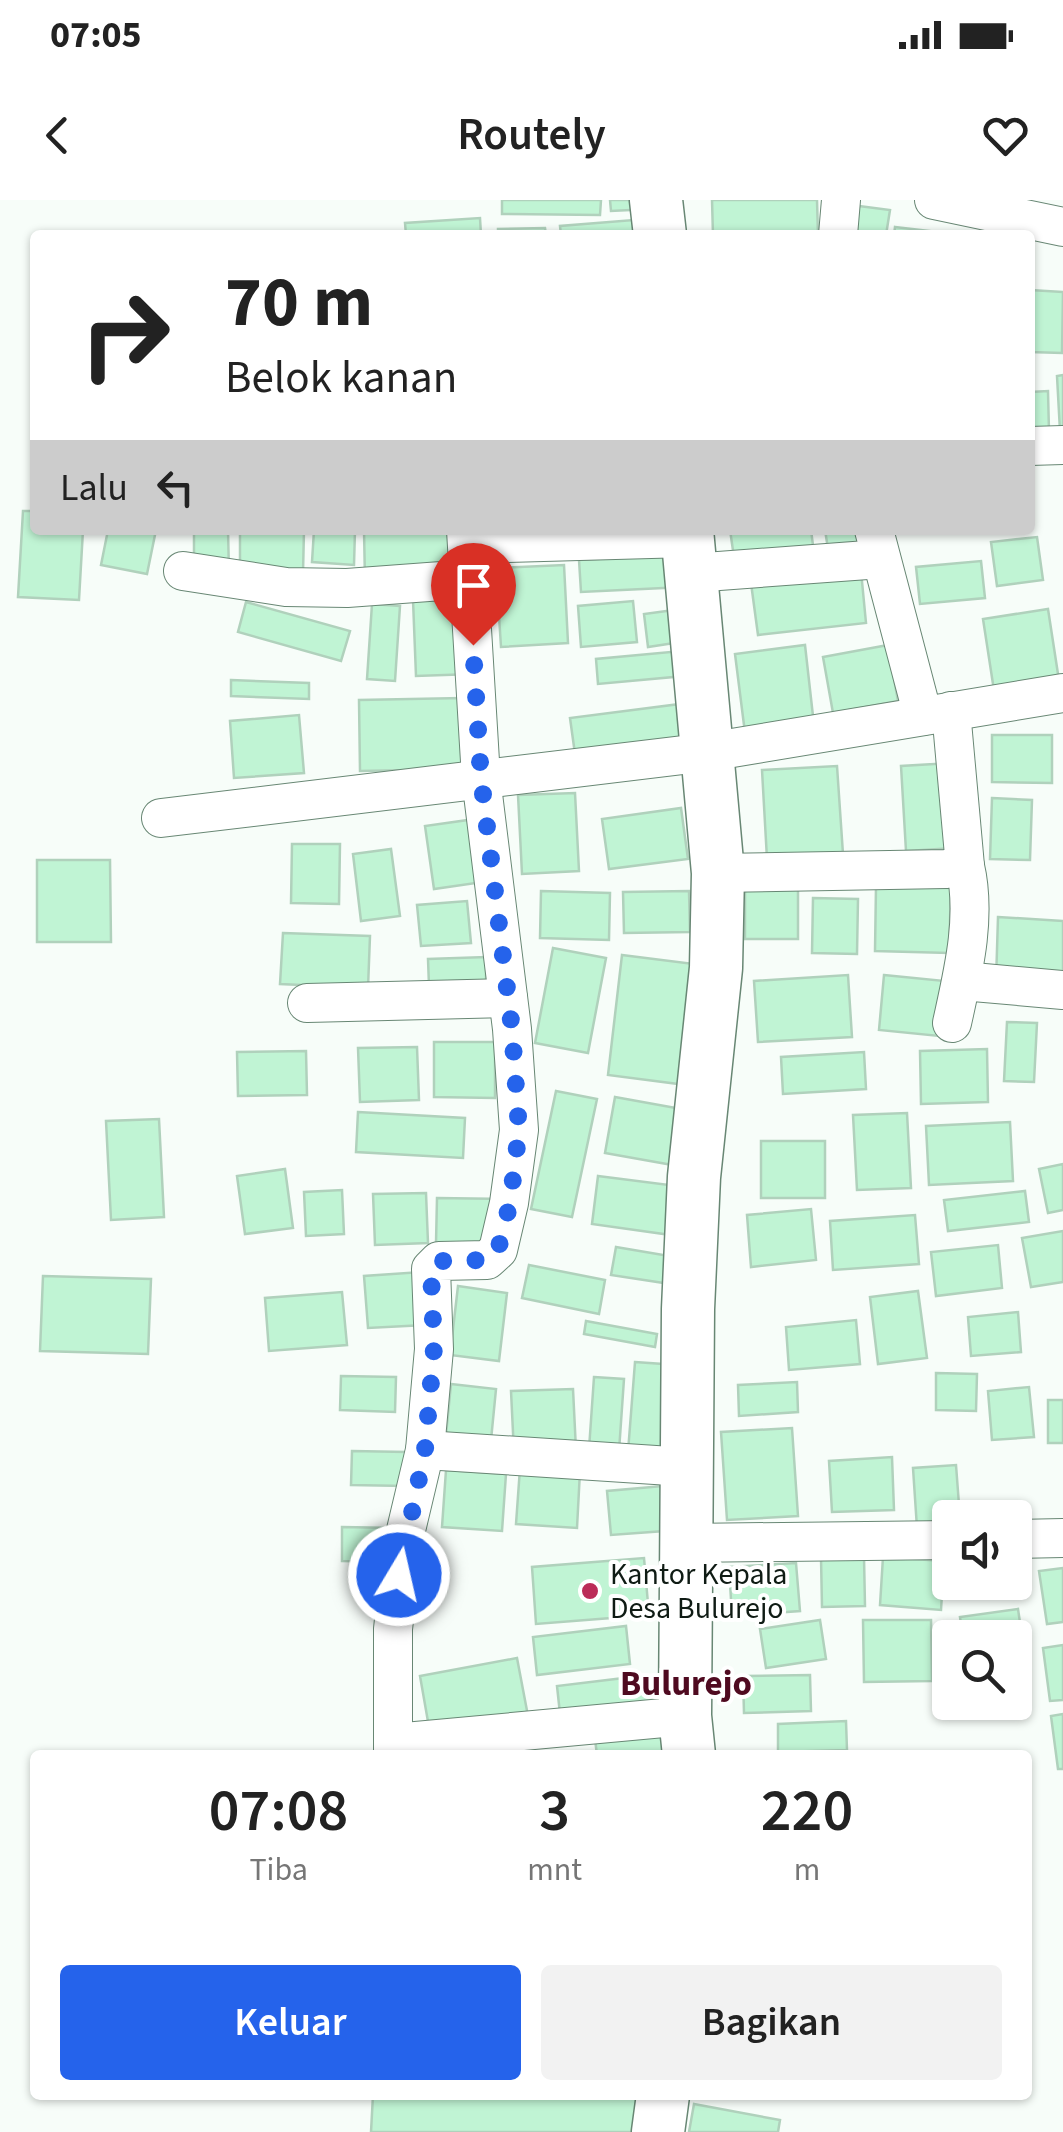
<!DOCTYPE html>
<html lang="id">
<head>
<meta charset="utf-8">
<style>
	body { margin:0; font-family:"Source Sans 3",sans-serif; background:#f2f2f2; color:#222; height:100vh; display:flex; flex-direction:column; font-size:38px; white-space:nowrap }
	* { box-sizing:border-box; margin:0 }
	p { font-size:32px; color:#767676 }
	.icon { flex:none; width:55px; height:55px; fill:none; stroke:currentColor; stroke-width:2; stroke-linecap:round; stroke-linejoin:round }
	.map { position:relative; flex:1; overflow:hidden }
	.sheet { position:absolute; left:30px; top:1550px; width:1002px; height:350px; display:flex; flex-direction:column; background:#fff; border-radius:10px; box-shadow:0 2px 8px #0004 }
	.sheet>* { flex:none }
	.hud { position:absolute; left:30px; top:30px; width:1005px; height:305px; border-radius:10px; box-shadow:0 2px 8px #0004; background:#fff; color:#222; overflow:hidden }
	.controls { position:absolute; left:932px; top:1300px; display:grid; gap:20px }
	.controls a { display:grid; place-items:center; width:100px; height:100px; border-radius:10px; background:#fff; box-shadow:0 2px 8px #0004; font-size:50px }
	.pin { position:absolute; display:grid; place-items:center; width:85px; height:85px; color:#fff; margin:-102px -42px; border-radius:50% 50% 50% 0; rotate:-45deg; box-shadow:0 0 10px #0007 }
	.pin .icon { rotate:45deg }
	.me { position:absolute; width:110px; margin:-55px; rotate:9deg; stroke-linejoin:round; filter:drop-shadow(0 0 8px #0008) }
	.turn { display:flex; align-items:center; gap:35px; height:210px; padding:0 30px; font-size:45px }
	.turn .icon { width:130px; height:130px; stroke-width:2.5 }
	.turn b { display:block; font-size:70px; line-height:85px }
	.then { display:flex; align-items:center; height:95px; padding:0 30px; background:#0003; gap:20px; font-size:38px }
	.eta { display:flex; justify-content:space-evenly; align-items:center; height:170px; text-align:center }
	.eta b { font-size:60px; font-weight:600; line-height:70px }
	.button { display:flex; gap:20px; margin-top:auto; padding:20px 30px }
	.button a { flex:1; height:115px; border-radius:10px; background:#2563eb; color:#fff; font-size:40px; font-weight:600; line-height:115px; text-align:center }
	.button a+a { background:#f2f2f2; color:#222 }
	.status { display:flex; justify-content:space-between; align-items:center; height:70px; padding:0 50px; background:#fff; direction:ltr }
	.status svg { height:28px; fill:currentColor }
	header { display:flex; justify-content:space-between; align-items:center; height:130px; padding:0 30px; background:#fff; font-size:45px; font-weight:600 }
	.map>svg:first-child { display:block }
	.building { fill:#c0f4d4; stroke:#b0d1bc; stroke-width:2.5 }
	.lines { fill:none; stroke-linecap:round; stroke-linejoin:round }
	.street-casing { stroke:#688774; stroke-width:40 }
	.secondary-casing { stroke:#688774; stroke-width:55 }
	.street { stroke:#fff; stroke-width:38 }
	.secondary { stroke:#fff; stroke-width:52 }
	.route { stroke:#2563eb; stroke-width:18; stroke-dasharray:0 32.4 }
	.poi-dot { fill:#bb2c58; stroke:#fff; stroke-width:4 }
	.labels { text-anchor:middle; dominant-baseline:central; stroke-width:8; stroke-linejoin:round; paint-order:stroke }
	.poi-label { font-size:30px; fill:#0f1b14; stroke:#fff; text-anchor:start }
	.quarter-label { font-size:35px; font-weight:bold; fill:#4f0a20; stroke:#fff }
</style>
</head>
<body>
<div class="status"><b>07:05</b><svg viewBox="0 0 49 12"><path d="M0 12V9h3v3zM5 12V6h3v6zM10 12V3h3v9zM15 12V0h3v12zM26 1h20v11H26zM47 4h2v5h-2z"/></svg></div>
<header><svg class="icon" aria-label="back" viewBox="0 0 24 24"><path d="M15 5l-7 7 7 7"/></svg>Routely<svg class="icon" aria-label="heart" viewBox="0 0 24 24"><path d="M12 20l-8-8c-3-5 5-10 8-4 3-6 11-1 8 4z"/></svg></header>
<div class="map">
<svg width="1063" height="1932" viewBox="0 0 1063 1932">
	<rect width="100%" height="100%" fill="#f7fdf9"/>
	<!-- building -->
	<g class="building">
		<path d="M502,0H601L600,15L502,14Z"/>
		<path d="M610,0H651V9L611,11Z"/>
		<path d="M712,0H817L818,35H713Z"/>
		<path d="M859,6L890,10L886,35H855Z"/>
		<path d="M480,18L481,35H406L405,23Z"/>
		<path d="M646,19L647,35H561L560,26Z"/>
		<path d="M895,27L956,34V35H894Z"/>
		<path d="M545,28L546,35H498V29Z"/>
		<path d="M1030,90L1063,92L1062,153L1030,152Z"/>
		<path d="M1063,175V231H1060L1057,176Z"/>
		<path d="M1048,191L1049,232H1030V192Z"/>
		<path d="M23,311H35V330H83L79,400L18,397Z"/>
		<path d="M108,330H156L147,374L101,365Z"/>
		<path d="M194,330H228L229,372L194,373Z"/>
		<path d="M240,330H304L303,373L240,371Z"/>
		<path d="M314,330H355L354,365L312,362Z"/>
		<path d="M364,330H459L460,380L365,381Z"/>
		<path d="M730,330H811L814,353L735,364Z"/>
		<path d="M825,330H862L865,349L829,355Z"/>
		<path d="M1037,337L1043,380L997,386L991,342Z"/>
		<path d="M683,354L684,387L581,392L579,360Z"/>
		<path d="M981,361L985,398L920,404L916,367Z"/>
		<path d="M564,365L568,443L501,447L496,368Z"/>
		<path d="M861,371L866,423L758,435L751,383Z"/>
		<path d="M471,398L473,474L416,476L413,400Z"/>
		<path d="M633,401L637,442L581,447L578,406Z"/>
		<path d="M246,402L350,431L341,461L238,432Z"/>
		<path d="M372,404L400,406L395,481L367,479Z"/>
		<path d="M689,408L694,440L648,447L644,414Z"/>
		<path d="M1048,409L1060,487L995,497L983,419Z"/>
		<path d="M805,445L814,525L745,533L735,454Z"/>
		<path d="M888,445L898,501L833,513L823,457Z"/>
		<path d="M681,451L684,476L598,484L596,459Z"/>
		<path d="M231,480L309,483V499L231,496Z"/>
		<path d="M462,498L464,569L360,571L359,500Z"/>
		<path d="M680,504L684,540L575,554L570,518Z"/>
		<path d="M299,515L304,573L234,578L230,521Z"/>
		<path d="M992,535H1052V583L992,582Z"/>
		<path d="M951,563L955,648L906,651L901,566Z"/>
		<path d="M837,566L843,654L767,659L762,570Z"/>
		<path d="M575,593L579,671L522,674L518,595Z"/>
		<path d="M992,598L1032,600L1030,660L990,659Z"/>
		<path d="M681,608L688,659L609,669L602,619Z"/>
		<path d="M468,620L476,683L434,689L425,626Z"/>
		<path d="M292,644H340L339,704L291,703Z"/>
		<path d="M391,649L400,716L361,721L353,654Z"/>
		<path d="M37,660H110L111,742H37Z"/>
		<rect x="745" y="684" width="53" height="55"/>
		<path d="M876,686L951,688L949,753L875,751Z"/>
		<path d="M541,691L610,693L609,740L540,738Z"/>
		<path d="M689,691L690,732L624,733L623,692Z"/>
		<path d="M813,698L858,699L857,754L812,753Z"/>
		<path d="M467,701L471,743L421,746L417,705Z"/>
		<path d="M998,717L1063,721V785L996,782Z"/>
		<path d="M283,733L370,736L368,788L280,784Z"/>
		<path d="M553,748L606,758L588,853L535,843Z"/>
		<path d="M622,755L710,766L694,886L608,875Z"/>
		<path d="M486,757V784L429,786L428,759Z"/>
		<path d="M848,775L852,837L758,842L754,781Z"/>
		<path d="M884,775L945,781L939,836L879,830Z"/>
		<path d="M1007,822L1037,823L1034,882L1004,881Z"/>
		<path d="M434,842H495V898L434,897Z"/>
		<path d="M417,847L419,900L360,902L358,848Z"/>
		<path d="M987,849L988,902L921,904L920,851Z"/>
		<path d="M306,851L307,895L238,896L237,852Z"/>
		<path d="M864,852L866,889L783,894L781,857Z"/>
		<path d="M556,891L597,899L572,1017L531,1009Z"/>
		<path d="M615,897L687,910L678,966L605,953Z"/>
		<path d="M358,912L465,918L463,958L356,952Z"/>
		<path d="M907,913L911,988L857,990L853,915Z"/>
		<path d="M159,919L164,1017L111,1020L106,921Z"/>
		<path d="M1010,922L1013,981L929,985L926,926Z"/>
		<rect x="761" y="941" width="64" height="57"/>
		<path d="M1063,964V1010L1048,1013L1039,969Z"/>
		<path d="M285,969L293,1028L245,1034L237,976Z"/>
		<path d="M598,976L685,987L678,1036L592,1024Z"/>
		<path d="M342,990L344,1034L306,1036L304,992Z"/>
		<path d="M1025,991L1029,1022L948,1031L944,1000Z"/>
		<path d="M426,993L428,1043L375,1045L373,994Z"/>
		<path d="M437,998L507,999V1044L436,1043Z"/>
		<path d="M811,1009L816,1060L751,1067L747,1015Z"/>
		<path d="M915,1015L919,1064L833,1070L830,1021Z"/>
		<path d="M1063,1031V1082L1031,1087L1022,1038Z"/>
		<path d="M998,1045L1002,1088L936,1096L931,1052Z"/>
		<path d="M616,1047L681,1058L677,1085L611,1075Z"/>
		<path d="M529,1065L605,1080L599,1114L522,1098Z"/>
		<path d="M421,1072L425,1125L368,1128L364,1076Z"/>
		<path d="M43,1076L151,1079L148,1154L40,1151Z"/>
		<path d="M458,1086L507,1093L499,1161L450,1155Z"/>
		<path d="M918,1091L927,1158L878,1164L870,1097Z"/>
		<path d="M342,1092L347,1145L269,1151L265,1098Z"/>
		<path d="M1018,1112L1021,1152L971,1156L968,1117Z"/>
		<path d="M856,1120L860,1164L789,1170L786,1127Z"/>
		<path d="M586,1121L657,1134L655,1147L584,1134Z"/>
		<path d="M635,1162L677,1165L669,1255L628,1252Z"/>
		<path d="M936,1173L977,1174L976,1211L936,1210Z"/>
		<path d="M341,1176L396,1177L395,1212L340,1210Z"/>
		<path d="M594,1177L624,1179L619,1251L589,1249Z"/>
		<path d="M797,1182L798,1212L739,1216L738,1185Z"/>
		<path d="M451,1184L496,1189L491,1240L446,1235Z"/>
		<path d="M1029,1187L1034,1237L992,1240L988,1191Z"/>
		<path d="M573,1189L576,1250L514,1253L511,1191Z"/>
		<rect x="1048" y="1200" width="15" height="43"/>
		<path d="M792,1228L798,1316L727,1320L721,1232Z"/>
		<path d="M352,1251L407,1252L406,1286L351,1285Z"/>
		<path d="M892,1257L894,1310L832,1312L829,1261Z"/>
		<path d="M956,1265L960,1318H950V1326L917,1328L913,1268Z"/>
		<path d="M520,1268L580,1271L577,1328L516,1324Z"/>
		<path d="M446,1270L506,1274L502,1331L442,1327Z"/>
		<path d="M674,1285L678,1330L611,1335L607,1291Z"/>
		<path d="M342,1327L397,1328V1362L342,1361Z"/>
		<path d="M864,1357L865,1406L822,1407L821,1358Z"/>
		<path d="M883,1357L944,1361L941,1410L880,1405Z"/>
		<path d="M644,1358L649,1415L536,1424L532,1367Z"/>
		<path d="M796,1363L800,1411L732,1416L729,1367Z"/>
		<path d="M1063,1368V1422L1047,1424L1039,1371Z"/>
		<path d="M1018,1409L1026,1463L1015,1464V1438H963L960,1417Z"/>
		<path d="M820,1420L826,1459L766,1468L760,1429Z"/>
		<path d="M863,1420H931L932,1481L864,1482Z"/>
		<path d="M626,1426L630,1464L537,1475L533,1437Z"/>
		<path d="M1063,1445V1500L1050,1501L1043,1448Z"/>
		<path d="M517,1458L528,1516L430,1533L420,1476Z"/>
		<path d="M649,1475L654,1513L561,1523L557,1486Z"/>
		<path d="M810,1475L811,1511L744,1513L743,1476Z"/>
		<path d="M1063,1514V1569H1058L1051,1516Z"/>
		<path d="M687,1521L691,1555H597L594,1531Z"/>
		<path d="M846,1521L847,1550L778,1552V1524Z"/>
		<path d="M373,1895H654L648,1932H371Z"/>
		<path d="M694,1904L780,1920L778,1932H689Z"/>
	</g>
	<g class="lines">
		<!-- street casing -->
		<g class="street-casing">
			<g id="street">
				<path d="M934,0L1063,27"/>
				<path d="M838,35L841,0"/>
				<path d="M1030,246L1063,245"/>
				<path d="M874,330L923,516"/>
				<path d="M467,344L687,338"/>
				<path d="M183,371L286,387L347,388L469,379"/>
				<path d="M692,373L881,359"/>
				<path d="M951,511L965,666"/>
				<path d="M161,618L708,552L1063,493"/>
				<path d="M718,673L946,669L965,666C977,717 963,773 952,823"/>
				<path d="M962,781L1063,790"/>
				<path d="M307,803L508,798"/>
				<path d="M425,1250L686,1267"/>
				<path d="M1015,1339L1063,1338"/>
				<path d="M686,1343L950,1340"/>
				<path d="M394,1543L685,1516"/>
				<path d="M393,1555V1429L402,1347L425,1250L434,1149L431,1069L439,1061L487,1060L498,1050L509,1003L519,930L512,829L481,578L466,330"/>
			</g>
		</g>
		<!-- secondary casing -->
		<g class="secondary-casing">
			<g id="secondary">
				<path d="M656,0L660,35"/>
				<path d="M687,330L718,673L716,768L694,977L688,1109L685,1516L689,1555"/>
				<path d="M658,1932L663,1895"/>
			</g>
		</g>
		<!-- street -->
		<use href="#street" class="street"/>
		<!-- secondary -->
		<use href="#secondary" class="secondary"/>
	</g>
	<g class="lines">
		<!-- route -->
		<path class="route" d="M399,1375L425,1250L434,1148L431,1070L440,1061L486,1060L498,1050L510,1003L519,930L512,829L481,578L473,445"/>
	</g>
	<!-- markers -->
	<circle class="poi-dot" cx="590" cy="1391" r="10"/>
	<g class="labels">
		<!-- poi labels -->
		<g class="poi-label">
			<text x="610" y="1374">Kantor Kepala<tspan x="610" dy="34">Desa Bulurejo</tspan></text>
		</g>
		<!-- quarter labels -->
		<g class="quarter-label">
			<text x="686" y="1484">Bulurejo</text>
		</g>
	</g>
</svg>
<div class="controls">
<a><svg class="icon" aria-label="sound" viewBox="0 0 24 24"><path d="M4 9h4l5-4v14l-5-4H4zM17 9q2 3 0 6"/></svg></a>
<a><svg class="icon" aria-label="search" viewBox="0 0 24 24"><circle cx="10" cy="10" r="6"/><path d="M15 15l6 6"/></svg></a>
</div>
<div class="pin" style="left:473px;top:445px;background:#d93025"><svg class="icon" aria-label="arrive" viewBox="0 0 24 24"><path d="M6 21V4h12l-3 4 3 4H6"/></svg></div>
<svg class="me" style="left:399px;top:1375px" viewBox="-20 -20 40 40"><circle r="17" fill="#2563eb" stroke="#fff" stroke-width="3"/><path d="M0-11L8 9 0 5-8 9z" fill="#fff"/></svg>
<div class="hud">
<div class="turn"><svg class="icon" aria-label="right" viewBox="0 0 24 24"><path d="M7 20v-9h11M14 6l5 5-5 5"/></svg><div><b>70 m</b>Belok kanan</div></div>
<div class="then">Lalu<svg class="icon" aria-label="left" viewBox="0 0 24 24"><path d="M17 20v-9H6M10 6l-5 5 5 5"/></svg></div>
</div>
<section class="sheet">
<div class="eta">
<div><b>07:08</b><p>Tiba</p></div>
<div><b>3</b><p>mnt</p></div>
<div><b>220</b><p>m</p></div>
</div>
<div class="button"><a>Keluar</a><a>Bagikan</a></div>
</section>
</div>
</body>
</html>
